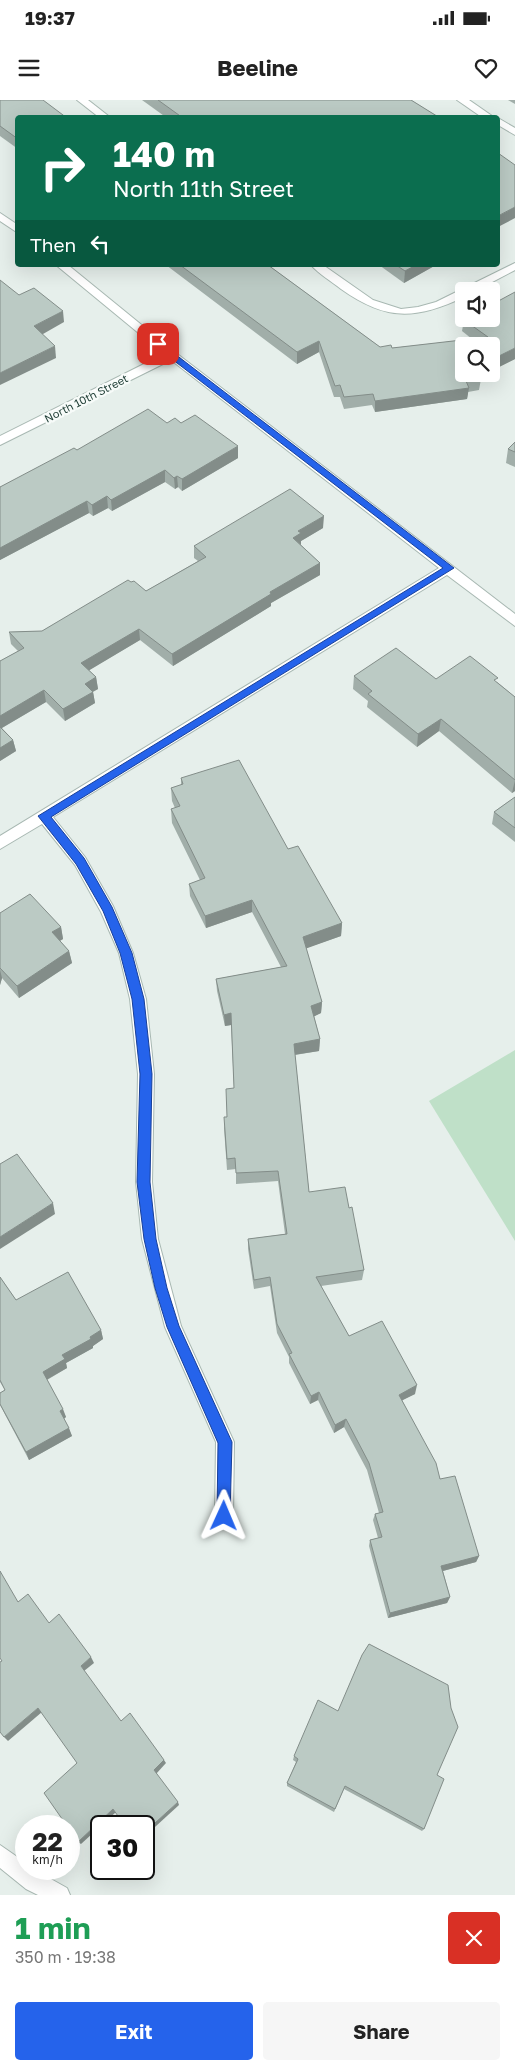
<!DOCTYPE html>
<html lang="en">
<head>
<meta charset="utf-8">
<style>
	body { margin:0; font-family:"Golos Text",sans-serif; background:#f6f6f6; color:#222; height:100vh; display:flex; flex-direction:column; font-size:19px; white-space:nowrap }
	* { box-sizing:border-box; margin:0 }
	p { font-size:16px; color:#767676 }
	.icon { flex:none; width:28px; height:28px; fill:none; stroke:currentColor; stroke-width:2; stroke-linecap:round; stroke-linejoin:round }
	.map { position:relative; height:1795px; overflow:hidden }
	.sheet { display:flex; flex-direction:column; background:#fff; flex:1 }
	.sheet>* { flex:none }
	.banner { position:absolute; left:15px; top:15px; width:485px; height:152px; border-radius:5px; box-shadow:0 5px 20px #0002; background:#0b6e4f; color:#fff; overflow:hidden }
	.tools { position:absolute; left:455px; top:182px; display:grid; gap:10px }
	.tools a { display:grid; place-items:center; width:45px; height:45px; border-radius:5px; background:#fff; box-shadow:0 5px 20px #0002; font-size:25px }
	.speed { position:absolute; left:15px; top:1715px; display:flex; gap:10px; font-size:25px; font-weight:700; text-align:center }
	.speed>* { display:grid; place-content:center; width:65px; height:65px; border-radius:50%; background:#fff; box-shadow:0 5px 20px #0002; line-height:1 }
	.speed small { font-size:12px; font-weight:400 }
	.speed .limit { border:2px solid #111; border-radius:8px; background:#fff; color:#111 }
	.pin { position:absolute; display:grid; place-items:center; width:42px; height:42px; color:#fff; margin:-21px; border-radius:10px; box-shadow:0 2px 8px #0006 }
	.me { position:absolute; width:55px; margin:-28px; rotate:1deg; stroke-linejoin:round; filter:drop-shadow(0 0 4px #0008) }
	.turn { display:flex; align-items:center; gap:18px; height:105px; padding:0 15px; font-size:22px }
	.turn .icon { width:65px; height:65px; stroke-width:2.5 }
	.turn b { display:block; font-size:35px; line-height:42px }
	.then { display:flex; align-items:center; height:48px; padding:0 15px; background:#0003; gap:10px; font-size:19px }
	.round { display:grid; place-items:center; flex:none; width:52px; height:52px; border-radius:5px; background:#f6f6f6 }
	.overview { display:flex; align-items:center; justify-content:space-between; height:85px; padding:0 15px }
	h1 { font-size:30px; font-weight:700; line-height:38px; color:#1e9e55 }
	.primary-button { display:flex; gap:10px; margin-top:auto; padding:10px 15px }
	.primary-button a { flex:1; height:58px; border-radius:5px; background:#2563eb; color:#fff; font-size:20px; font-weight:700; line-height:58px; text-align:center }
	.primary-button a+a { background:#f6f6f6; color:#222 }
	.status { display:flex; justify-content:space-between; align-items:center; height:35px; padding:0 25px; background:#fff; direction:ltr }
	.status svg { height:14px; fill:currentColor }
	header { display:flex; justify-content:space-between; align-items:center; height:65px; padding:0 15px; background:#fff; font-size:22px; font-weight:700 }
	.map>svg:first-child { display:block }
	.green { fill:#bfe0c8 }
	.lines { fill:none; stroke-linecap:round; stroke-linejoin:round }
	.lane-casing { stroke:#a8b8b2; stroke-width:2 }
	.street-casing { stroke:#a8b8b2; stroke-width:2 }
	.lane { fill:#fff; fill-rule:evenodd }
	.street { fill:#fff; fill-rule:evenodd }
	.wall { fill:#a1aea9 }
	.shaded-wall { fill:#838d89 }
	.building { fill:#bbcac4; stroke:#838d89 }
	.route { fill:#2563eb; stroke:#184099 }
	.labels { text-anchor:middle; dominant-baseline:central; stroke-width:4.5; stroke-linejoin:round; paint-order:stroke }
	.far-street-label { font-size:11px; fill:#24423a; stroke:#f7fbf9 }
</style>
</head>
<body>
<div class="status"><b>19:37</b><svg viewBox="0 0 49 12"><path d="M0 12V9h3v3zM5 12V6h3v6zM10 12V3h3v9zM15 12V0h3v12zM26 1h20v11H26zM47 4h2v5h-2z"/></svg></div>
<header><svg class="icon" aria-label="menu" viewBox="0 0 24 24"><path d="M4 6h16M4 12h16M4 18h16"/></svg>Beeline<svg class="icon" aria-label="heart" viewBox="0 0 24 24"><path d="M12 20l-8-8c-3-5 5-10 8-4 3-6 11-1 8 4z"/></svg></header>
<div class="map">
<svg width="515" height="1795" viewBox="0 0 515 1795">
	<rect width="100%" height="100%" fill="#e6efeb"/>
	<!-- green -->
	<path class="green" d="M515,950V1141L429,1001Z"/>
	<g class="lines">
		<!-- lane casing -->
		<g class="lane-casing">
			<path id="lane" d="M0,1745L26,1763V1769H33L67,1788L70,1795H38L26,1789L0,1768Z"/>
		</g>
		<!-- street casing -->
		<g class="street-casing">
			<g id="street">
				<path d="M77,0H88L111,18H100Z"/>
				<path d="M457,0H469L495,18H483Z"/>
				<path d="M498,18L515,28V35L498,25Z"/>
				<path d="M0,113L18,125V133L0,121Z"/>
				<path d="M515,163V170L475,191H464V197C415,220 386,221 341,189C331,181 319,174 311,165H323L373,200L401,209L418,207L436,202Z"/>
				<path d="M56,165H68L176,253L515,514V526L447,475L53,717L85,757L113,806L133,853L146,899L154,974L152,1082L158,1139L181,1226L234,1342L233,1416L230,1422L224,1425L218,1422L215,1416L216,1342L165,1227L142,1139L136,1082L138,974L130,899L119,853L101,812L75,765L42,724L0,749V736L439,468L171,260L0,345V336L164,254Z"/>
			</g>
		</g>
		<!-- lane -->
		<use href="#lane" class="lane"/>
		<!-- street -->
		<use href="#street" class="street"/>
	</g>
	<!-- wall -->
	<g class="wall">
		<path d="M0,0L18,18V49L0,36Z"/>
		<path d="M142,0H411L440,18H167Z"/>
		<path d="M508,0H515V4Z"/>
		<path d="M166,165H268L380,247L392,248L472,239L462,231L464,220L466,219L515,259L491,271V246L464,274H486L480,277L481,279L479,290L468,292L467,299L375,312L372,305L344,309L340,297H334L319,252L297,264Z"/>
		<path d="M379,165H436L404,183Z"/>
		<path d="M167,323L238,358L182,391L178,387L175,389L165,382L112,411L108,408L93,416L89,413L0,460V387L77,350Z"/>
		<path d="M515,342V367L506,363L508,349Z"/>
		<path d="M323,428L301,441V445L320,463V475L271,503V506L173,566L140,540L89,570L96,577L98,589L93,592L95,603L65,621L46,602L2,628L13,640L16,651L0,661V561L18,551L11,544L9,532L42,531L131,482L146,491L198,461L194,458V446Z"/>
		<path d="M354,576L497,582L515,597V691L512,693L439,631L417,647L367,607L368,601L353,589Z"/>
		<path d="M181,678L288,749L342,823L341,836L306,848L322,902L321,913L314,916L320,939L319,951L295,955L309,1092L349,1108L364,1170L362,1180L321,1186L349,1236L415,1294L402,1300L440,1379L479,1456L476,1462L443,1471L450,1497L447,1503L388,1518L369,1446L370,1440L378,1438L373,1420L375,1414L379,1413L367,1370L344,1327L334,1333L318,1300L310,1304L289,1263V1257L277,1233L270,1186L254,1189L248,1149V1139L285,1134L278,1081L236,1084V1069L227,1070L224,1028L234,988L231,925L225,926L217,891L216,879L281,867L252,812L206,828L190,796L189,784L200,780L172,723L171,709L175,708L172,701L171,688L181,685Z"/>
		<path d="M515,697V742L492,724L494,712Z"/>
		<path d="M0,813L61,827L63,839L60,841L69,851L72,863L19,898L2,878L0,885Z"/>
		<path d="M0,1177L16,1200L101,1230L103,1239L93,1246V1248L66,1263L67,1268L47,1280L66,1317L64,1319L72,1336L29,1360L0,1305V1293L5,1290L0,1282Z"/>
		<path d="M294,1656L437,1675L424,1729L422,1731L344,1689L334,1712L287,1686V1683L296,1662L293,1660Z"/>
	</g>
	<!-- shaded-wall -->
	<g class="shaded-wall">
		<path d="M515,107V118L498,127V116Z"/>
		<path d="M416,165H436L404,183L405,171Z"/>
		<path d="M63,211L64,222L36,238L34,226Z"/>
		<path d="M319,241V252L297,264V252Z"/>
		<path d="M55,246L56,258L0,285V273Z"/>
		<path d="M515,248V259L491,271V260Z"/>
		<path d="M475,274H486L475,280Z"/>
		<path d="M469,288L467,299L375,312V301Z"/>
		<path d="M238,346V358L182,391V379Z"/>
		<path d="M165,370V382L112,411L111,400Z"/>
		<path d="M177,376L178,387L175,389L174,378Z"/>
		<path d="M107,396L108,408L93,416L92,405Z"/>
		<path d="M87,401L89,413L0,460V448Z"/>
		<path d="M324,416L323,428L301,441V445L293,438L298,431Z"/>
		<path d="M320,463V475L271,503V506L173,566L172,554L270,492Z"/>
		<path d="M139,529L140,540L83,574L81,563Z"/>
		<path d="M96,577L98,589L86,595L85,584Z"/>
		<path d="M44,590L46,602L0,629V616Z"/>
		<path d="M93,592L95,603L65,621L63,609Z"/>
		<path d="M441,619L439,631L417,647L418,634Z"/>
		<path d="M13,640L16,651L0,661V648Z"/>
		<path d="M515,680V691L512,693Z"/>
		<path d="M252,800V812L206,828L205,816Z"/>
		<path d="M342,823L341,836L302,850L303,837Z"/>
		<path d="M61,827L63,839L54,844L52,832Z"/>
		<path d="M69,851L72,863L19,898L17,886Z"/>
		<path d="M0,870L2,878L0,885Z"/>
		<path d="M322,902L321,913L311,918V906Z"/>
		<path d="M231,913V925L225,926L224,915Z"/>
		<path d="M320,939L319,951L293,955L294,944Z"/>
		<path d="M53,1103L55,1114L0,1149V1137Z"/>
		<path d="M101,1230L103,1239L93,1246V1248L66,1263L67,1268L46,1280L43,1272L62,1255Z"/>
		<path d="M417,1285L415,1294L397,1303L399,1295Z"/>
		<path d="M319,1292L318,1300L310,1304L311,1296Z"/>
		<path d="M63,1309L66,1317L63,1319L60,1311Z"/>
		<path d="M346,1319L344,1327L334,1333L335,1325Z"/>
		<path d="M69,1328L72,1336L29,1360L26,1352Z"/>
		<path d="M479,1456L476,1462L439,1472L441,1466Z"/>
		<path d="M450,1497L447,1503L388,1518L390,1513Z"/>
		<path d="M91,1557L94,1563L84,1571L81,1566Z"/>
		<path d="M38,1608L42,1612L8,1641L4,1637Z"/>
		<path d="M164,1660L166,1663L156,1674L154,1670Z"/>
		<path d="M178,1702L179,1705L144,1737V1733Z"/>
		<path d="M113,1709L116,1712L81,1744L78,1742Z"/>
	</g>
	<!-- building -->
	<g class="building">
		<path d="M0,0H43L67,18H18V39L0,26Z"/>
		<path d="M158,0H411L440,18H183Z"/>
		<path d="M498,53L515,65V107L498,116Z"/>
		<path d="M180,165H268L380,247L391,245L392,248L488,237L464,220L466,219H491V205L515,192V248L491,260V246H464V274H479L481,279L466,281L469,288L375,301L373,294L344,297L340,285L335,286L319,241L297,252Z"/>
		<path d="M396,165H416L405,171Z"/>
		<path d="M0,180L19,195L34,188L63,211L34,226L55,246L0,273Z"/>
		<path d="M148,309L167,323L175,318L181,323L195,315L238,346L182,379L177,376L174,378L165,370L111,400L107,396L92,405L87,401L0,448V387L74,348L77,350Z"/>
		<path d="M515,342V352L508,349Z"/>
		<path d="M290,389L324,416L298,431L301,433L293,438L320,463L270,492L271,494L172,554L139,529L81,563L96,577L85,584L93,592L63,609L44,590L0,616V561L24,548L9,532L42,531L128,480L131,482L134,481L146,491L206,457L194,446Z"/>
		<path d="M396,548L436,579L470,556L498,578L494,580L515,597V680L441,619L418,634L368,594L372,591L354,576Z"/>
		<path d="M0,627L13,640L0,648Z"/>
		<path d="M239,660L288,749L298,746L342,823L303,837L322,902L311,906L320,939L294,944L309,1092L345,1087L349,1108L352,1107L364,1170L316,1177L349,1236L382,1221L417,1285L399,1295L436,1363L440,1379L455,1376L479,1456L441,1466L450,1497L390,1513L370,1440L382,1437L375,1414L383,1412L369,1363L346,1319L335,1325L319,1292L311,1296L289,1254L292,1253L277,1224L270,1177L254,1180L248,1139L287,1134L278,1071L236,1073L235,1058L227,1059L224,1017H227L226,989L234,988L231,913L224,915L216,879L287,866L252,800L205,816L189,784L205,778L171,709L180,706L171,688L183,684L181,678Z"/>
		<path d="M515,697V728L494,712Z"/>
		<path d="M30,794L61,827L52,832L69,851L17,886L0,868V813Z"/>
		<path d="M17,1054L53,1103L0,1137V1064Z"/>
		<path d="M68,1172L101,1230L90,1237L91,1239L62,1255L65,1259L43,1272L63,1309L60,1311L69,1328L26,1352L0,1304V1293L5,1290L0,1280V1177L16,1200Z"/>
		<path d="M0,1471L18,1502L28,1494L49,1523L59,1514L91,1557L81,1566L121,1621L130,1613L164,1660L154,1670L178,1702L144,1733V1726H125L113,1709L78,1742L69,1729V1726H67L44,1693L77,1663L38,1608L4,1637L0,1632V1562L2,1561L0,1558Z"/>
		<path d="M369,1544L448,1585L451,1608L458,1627L437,1675L444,1679L424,1729L345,1686L335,1709L287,1683L298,1659L294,1656L318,1600L338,1611L362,1555Z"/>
	</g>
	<!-- route -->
	<path class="route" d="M158,241L454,468L51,717L84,758L112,807L132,853L144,899L152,974L150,1082L156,1139L167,1188L179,1226L232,1342L230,1416L228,1421L224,1423L219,1421L217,1416L218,1343L167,1227L155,1188L144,1139L137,1082L140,974L132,899L120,853L103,811L76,764L38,716L443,468L155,246V242Z"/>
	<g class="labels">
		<!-- far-street labels -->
		<g class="far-street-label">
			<text transform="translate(86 298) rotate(-27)">North 10th Street</text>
		</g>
	</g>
</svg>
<div class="tools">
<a><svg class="icon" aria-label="sound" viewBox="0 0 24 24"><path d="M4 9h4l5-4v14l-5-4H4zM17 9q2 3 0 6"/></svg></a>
<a><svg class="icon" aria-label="search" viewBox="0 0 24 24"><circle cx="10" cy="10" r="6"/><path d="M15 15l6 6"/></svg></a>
</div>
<div class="speed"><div>22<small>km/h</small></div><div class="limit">30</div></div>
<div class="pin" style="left:158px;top:244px;background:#d93025"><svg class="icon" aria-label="arrive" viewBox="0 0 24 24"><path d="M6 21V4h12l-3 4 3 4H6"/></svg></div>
<svg class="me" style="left:224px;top:1416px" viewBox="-20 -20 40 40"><path d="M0-17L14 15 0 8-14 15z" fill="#2563eb" stroke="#fff" stroke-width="4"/></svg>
<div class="banner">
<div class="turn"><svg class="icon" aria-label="right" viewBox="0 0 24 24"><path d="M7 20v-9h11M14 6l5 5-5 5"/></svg><div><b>140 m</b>North 11th Street</div></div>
<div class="then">Then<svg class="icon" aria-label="left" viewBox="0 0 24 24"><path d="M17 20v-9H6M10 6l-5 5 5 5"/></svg></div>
</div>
</div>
<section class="sheet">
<div class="overview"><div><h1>1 min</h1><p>350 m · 19:38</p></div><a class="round" style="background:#d93025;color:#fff"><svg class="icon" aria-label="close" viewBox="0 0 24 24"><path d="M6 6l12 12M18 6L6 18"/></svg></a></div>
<div class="primary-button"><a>Exit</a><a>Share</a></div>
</section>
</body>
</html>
